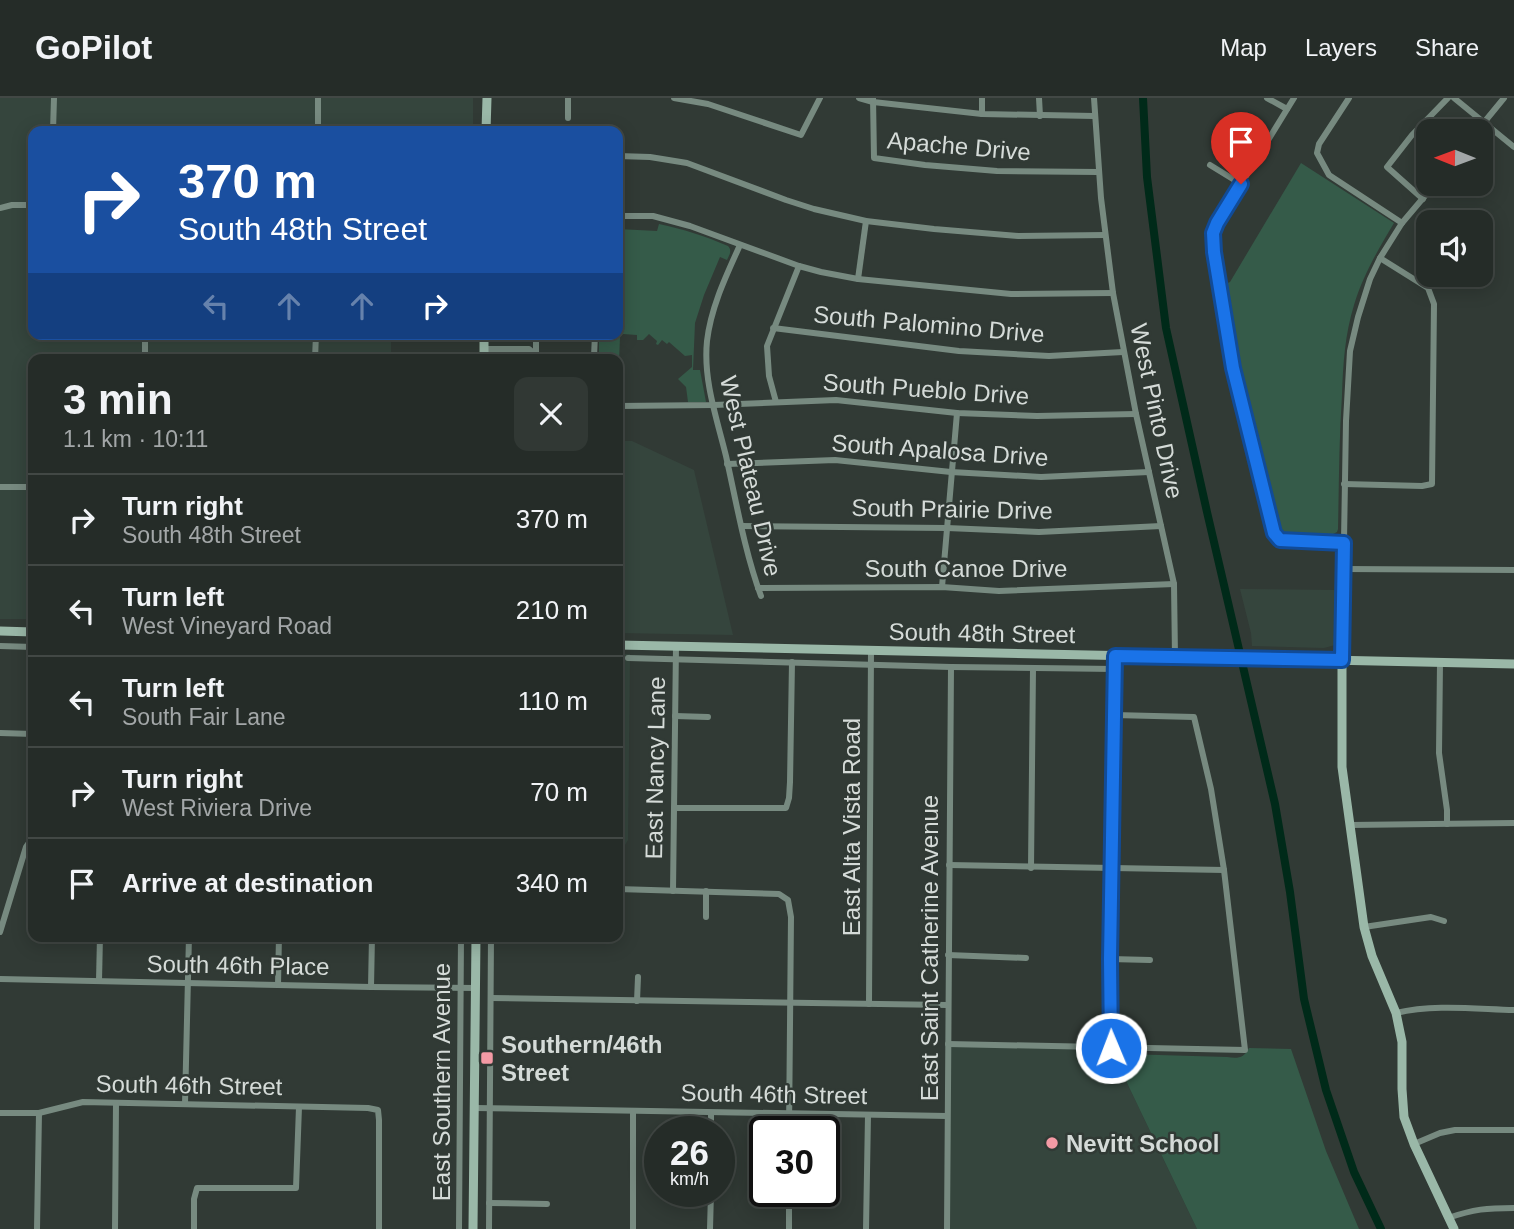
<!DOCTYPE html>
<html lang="en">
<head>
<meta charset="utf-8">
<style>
	body { margin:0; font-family:Arial,sans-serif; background:#313834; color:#f1f3f6; height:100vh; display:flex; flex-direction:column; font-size:26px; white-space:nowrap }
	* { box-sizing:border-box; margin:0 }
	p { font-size:23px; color:#a3a7a8 }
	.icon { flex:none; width:38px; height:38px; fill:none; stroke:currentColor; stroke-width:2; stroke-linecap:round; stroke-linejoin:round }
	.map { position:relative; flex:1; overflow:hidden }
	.side { position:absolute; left:28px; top:256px; width:595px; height:588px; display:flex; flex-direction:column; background:#252c28; border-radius:14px; box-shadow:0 4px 18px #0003,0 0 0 2px #424845 }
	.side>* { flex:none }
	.guide { position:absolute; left:28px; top:28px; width:595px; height:214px; border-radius:14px; box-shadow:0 4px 18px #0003,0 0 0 2px #424845; background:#1a4fa0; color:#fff; overflow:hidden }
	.needle { width:46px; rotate:271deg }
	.tools { position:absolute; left:1416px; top:21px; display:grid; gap:14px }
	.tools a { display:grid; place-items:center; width:77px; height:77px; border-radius:14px; background:#252c28; box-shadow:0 4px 18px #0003,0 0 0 2px #424845; font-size:35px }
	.speed { position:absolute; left:644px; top:1018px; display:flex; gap:14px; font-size:35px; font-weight:700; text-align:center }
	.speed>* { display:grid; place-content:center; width:91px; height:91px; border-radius:50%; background:#252c28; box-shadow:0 4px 18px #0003,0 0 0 2px #424845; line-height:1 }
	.speed small { font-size:18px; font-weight:400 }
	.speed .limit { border:4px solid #111; border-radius:10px; background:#fff; color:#111 }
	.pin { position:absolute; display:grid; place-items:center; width:60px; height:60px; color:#fff; margin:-72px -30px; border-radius:50% 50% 50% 0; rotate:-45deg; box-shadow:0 0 7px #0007 }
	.pin .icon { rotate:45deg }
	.me { position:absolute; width:77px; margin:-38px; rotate:359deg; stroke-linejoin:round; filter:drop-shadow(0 0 5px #0008) }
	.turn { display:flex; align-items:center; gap:24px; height:147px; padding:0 35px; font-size:32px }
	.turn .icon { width:91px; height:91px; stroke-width:2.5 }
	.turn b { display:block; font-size:49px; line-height:60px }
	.lanes { display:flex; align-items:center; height:66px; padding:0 35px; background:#0003; justify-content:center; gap:35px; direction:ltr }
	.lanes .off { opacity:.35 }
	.round { display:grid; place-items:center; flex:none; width:74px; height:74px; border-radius:14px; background:#313834 }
	.head { display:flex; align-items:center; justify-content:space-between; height:119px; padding:0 35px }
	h1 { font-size:42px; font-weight:800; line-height:52px }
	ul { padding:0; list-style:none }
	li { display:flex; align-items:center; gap:21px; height:91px; padding:0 35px; border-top:2px solid #424845 }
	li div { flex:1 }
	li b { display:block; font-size:26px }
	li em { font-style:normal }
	header { display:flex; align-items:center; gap:42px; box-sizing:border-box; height:98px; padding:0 35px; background:#252c28; border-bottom:2px solid #424845 }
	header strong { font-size:33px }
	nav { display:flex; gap:38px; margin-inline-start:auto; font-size:24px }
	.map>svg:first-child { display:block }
	.built { fill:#35453d }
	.green { fill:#355b49 }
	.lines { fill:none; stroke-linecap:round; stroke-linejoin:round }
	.canal { stroke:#002a19; stroke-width:8 }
	.street { stroke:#778a80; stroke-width:6 }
	.secondary { stroke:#9ab8a8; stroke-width:9 }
	.route-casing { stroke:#114b97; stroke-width:18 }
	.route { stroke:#1a73e8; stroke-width:12 }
	.poi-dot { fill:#f49aa5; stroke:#313a35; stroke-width:2.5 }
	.labels { text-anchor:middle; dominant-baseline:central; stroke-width:5; stroke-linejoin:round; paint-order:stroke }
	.street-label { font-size:24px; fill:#d5dbd8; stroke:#313a35 }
	.poi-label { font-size:24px; font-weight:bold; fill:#d5dbd8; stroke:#313a35; text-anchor:start }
</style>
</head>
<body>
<header>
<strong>GoPilot</strong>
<nav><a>Map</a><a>Layers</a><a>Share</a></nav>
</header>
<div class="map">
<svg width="1514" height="1131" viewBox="0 0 1514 1131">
	<rect width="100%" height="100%" fill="#313a35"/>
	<!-- built -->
	<g class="built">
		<path d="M0,0H473V33H33V236H391V261H33V521H0Z"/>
		<path d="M618,343H632L694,372L733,537L618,535Z"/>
		<path d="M1240,491L1337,492V543L1335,547L1324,550L1252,548L1251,535Z"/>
		<path d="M618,556H630L628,742L625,747H618Z"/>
		<path d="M948,946L1124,950L1127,985L1197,1131H947Z"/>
	</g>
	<!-- green -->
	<g class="green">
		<path d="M1301,65L1394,125C1378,152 1363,177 1354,207C1345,236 1343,266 1342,297C1339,341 1339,386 1338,431L1337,434L1331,437L1285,436H1283L1278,428L1243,285L1225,186L1230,184Z"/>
		<path d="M659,126C683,131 705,138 728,148C732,152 730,156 727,162L720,159L704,197L695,225L693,272H700L706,304H688L686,289L678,281L692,269V257L685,258L669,244L667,246L662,242L658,247L656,246L657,243L649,236L643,242H637V237L623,236L620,239L619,264L618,261H599V236H618V131L657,133Z"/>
		<path d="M1249,950L1291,951L1326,1053L1359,1131H1197L1127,985L1124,956L1227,959C1238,961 1244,960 1249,950Z"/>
	</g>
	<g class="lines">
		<!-- canal -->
		<path class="canal" d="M1143,0L1147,79L1166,230L1207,414L1275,706L1290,794L1304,901L1326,992L1354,1074L1381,1131"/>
		<!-- street -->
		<g class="street">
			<path d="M568,0V20"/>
			<path d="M674,0L708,6L801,37L820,0"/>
			<path d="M859,0L873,4L982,16L1094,18"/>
			<path d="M873,0L874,60L925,67L997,73L1098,74"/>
			<path d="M982,0V16"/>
			<path d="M1039,0L1040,18"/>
			<path d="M1094,0L1101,100L1113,195L1136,316L1174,486L1175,559"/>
			<path d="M1267,0L1287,11"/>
			<path d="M1294,0L1217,125L1213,135L1214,154L1233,270L1274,435L1280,442L1344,445"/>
			<path d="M1349,0L1319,46L1317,55L1329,77L1402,125"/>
			<path d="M1454,0L1514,49"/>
			<path d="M53,33L54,0"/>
			<path d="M318,33V0"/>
			<path d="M1477,33L1504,0"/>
			<path d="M618,58L650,59L687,65L786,102L814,111L866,123L934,131L1018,138L1105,137"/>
			<path d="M1210,67L1241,86"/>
			<path d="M1423,101L1387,69L1412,37L1448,0"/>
			<path d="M0,110L12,107H33"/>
			<path d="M618,118H653L690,128L799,168L821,174L858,181L1011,196L1113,195"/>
			<path d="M740,147C726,178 711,209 707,243C703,282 717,321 726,358C736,403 745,455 761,498"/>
			<path d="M858,181L866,123"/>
			<path d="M773,230L959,253L1049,258L1123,254"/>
			<path d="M484,251H529L536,257"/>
			<path d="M536,257V236"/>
			<path d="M594,259L595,236"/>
			<path d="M145,261V236"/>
			<path d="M315,261L316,236"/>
			<path d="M489,261C504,255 521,260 536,257L594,258"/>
			<path d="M776,304L769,278L767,248L799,168"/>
			<path d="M618,308L714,307L836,302L957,315L1037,318L1136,316"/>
			<path d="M727,366L835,362L951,374L1041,379L1149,374"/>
			<path d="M1344,386L1422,388L1432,386L1434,206L1428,190L1380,160"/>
			<path d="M0,389H33"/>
			<path d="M742,428L947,430L1039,434L1161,428"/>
			<path d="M1344,471L1514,472"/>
			<path d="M942,489L957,315"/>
			<path d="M758,490L942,489L999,493L1174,486"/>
			<path d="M0,548L33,549"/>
			<path d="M628,560L951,569L1115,571"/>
			<path d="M1342,562L1346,323L1350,253L1358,219L1370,181L1380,160L1402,125L1435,86"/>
			<path d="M1440,565L1439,655L1447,712V726"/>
			<path d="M675,618L708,619"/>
			<path d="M0,635L33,636"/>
			<path d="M674,710H786L789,700L790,684L792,564"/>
			<path d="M1350,727L1514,725"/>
			<path d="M949,767L1224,772"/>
			<path d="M1031,770L1033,570"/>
			<path d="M618,791L779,796L788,802L791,819L789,1034"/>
			<path d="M673,793L676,548"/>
			<path d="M706,793V819"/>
			<path d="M1364,829L1431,819L1444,823"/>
			<path d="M0,834L26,749L33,739"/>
			<path d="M948,857L1026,860"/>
			<path d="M1110,861L1150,862"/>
			<path d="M0,881L371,889L476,890"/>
			<path d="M99,883L100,838"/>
			<path d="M278,887L279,838"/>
			<path d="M371,889L372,838"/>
			<path d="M491,900L947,907"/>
			<path d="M637,903L638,879"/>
			<path d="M869,906L871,552"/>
			<path d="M1396,915C1434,906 1475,911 1514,912"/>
			<path d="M948,946L1245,952L1224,772L1211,691L1194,619L1114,617"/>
			<path d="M1111,950L1110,861L1115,557"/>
			<path d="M185,1006L189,838"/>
			<path d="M475,1010L947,1018"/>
			<path d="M0,1015H39L83,1004L368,1010L378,1012L379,1022V1131"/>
			<path d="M711,1034V1015"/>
			<path d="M1414,1046L1440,1035L1455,1032H1514"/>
			<path d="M789,1094V1131"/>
			<path d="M489,1105L547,1106"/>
			<path d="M1448,1120C1474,1111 1487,1110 1514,1110"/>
			<path d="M37,1131L39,1015"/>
			<path d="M115,1131L116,1005"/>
			<path d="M194,1131V1101L197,1090H296L299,1009"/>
			<path d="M459,1131L461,838"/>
			<path d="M489,1131L491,838"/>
			<path d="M633,1131V1013"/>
			<path d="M710,1131L711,1094"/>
			<path d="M866,1131L868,1017"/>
			<path d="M947,1131L951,569"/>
		</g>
		<!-- secondary -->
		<g class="secondary">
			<path d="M486,33L487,0"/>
			<path d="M484,261V236"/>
			<path d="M0,533L33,534"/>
			<path d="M618,547L1514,566"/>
			<path d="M1342,562V669L1364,829L1372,858L1396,915L1402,944V991L1404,1019L1414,1046L1454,1131"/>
			<path d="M473,1131L476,838"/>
		</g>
	</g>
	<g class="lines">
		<!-- route casing -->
		<g class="route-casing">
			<path id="route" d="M1111,950L1110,861L1115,558L1342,562L1344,445L1280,442L1274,435L1233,270L1214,154L1213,135L1217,125L1241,86"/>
		</g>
		<!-- route -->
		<use href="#route" class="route"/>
	</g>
	<!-- markers -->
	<g class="poi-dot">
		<rect x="480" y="953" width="14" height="14" rx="3.5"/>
		<circle cx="1052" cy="1045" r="7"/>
	</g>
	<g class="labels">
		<!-- street labels -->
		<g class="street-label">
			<text transform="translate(959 48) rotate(5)">Apache Drive</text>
			<text transform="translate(929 226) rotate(5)">South Palomino Drive</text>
			<text transform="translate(926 291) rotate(4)">South Pueblo Drive</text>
			<text transform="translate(1157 313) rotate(78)">West Pinto Drive</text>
			<text transform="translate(940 352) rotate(4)">South Apalosa Drive</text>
			<text transform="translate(751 378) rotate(77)">West Plateau Drive</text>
			<text transform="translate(952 411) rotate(1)">South Prairie Drive</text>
			<text x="966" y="470">South Canoe Drive</text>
			<text transform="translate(982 535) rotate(1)">South 48th Street</text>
			<text transform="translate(655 670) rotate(-89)">East Nancy Lane</text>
			<text transform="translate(851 729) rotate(-90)">East Alta Vista Road</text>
			<text transform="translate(929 850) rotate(-90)">East Saint Catherine Avenue</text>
			<text transform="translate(238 867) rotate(1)">South 46th Place</text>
			<text transform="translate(441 984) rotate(-90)">East Southern Avenue</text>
			<text transform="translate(189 987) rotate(1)">South 46th Street</text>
			<text transform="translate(774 996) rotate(1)">South 46th Street</text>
		</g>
		<!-- poi labels -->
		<g class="poi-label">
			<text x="501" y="946">Southern/46th<tspan x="501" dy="28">Street</tspan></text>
			<text x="1066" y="1045">Nevitt School</text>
		</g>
	</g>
</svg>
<div class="tools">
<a><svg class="needle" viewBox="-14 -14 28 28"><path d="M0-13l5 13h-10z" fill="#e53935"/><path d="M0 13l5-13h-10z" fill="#a3a7a8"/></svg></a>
<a><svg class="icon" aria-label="sound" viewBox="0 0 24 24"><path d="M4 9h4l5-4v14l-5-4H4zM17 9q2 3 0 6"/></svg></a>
</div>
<div class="speed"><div>26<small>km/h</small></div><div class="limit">30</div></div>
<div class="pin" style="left:1241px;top:86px;background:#d93025"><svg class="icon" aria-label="arrive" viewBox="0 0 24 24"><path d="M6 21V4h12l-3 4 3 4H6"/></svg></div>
<svg class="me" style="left:1111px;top:950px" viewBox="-20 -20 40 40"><circle r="17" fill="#1a73e8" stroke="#fff" stroke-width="3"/><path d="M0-11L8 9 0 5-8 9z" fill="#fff"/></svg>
<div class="guide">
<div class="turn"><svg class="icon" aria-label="right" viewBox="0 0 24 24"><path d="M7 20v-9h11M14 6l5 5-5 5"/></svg><div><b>370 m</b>South 48th Street</div></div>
<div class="lanes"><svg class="icon off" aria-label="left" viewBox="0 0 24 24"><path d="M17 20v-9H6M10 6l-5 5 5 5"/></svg><svg class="icon off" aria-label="ahead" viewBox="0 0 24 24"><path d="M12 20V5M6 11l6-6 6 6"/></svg><svg class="icon off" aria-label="ahead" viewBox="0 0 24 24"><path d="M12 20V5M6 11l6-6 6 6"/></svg><svg class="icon" aria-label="right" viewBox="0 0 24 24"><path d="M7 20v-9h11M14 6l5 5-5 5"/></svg></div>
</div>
<section class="side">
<div class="head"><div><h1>3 min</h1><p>1.1 km · 10:11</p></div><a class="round"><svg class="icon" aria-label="close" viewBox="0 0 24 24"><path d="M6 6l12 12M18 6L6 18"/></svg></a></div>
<ul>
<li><svg class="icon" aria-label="right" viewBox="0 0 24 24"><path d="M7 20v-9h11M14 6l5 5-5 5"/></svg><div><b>Turn right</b><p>South 48th Street</p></div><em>370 m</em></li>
<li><svg class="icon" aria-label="left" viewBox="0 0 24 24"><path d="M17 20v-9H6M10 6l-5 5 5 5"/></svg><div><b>Turn left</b><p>West Vineyard Road</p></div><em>210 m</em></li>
<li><svg class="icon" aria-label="left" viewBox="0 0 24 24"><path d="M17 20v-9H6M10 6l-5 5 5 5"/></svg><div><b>Turn left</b><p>South Fair Lane</p></div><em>110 m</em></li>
<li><svg class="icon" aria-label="right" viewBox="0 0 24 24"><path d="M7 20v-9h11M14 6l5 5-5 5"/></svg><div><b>Turn right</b><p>West Riviera Drive</p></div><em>70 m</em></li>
<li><svg class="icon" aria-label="arrive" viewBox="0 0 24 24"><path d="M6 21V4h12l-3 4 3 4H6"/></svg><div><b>Arrive at destination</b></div><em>340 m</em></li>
</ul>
</section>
</div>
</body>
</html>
